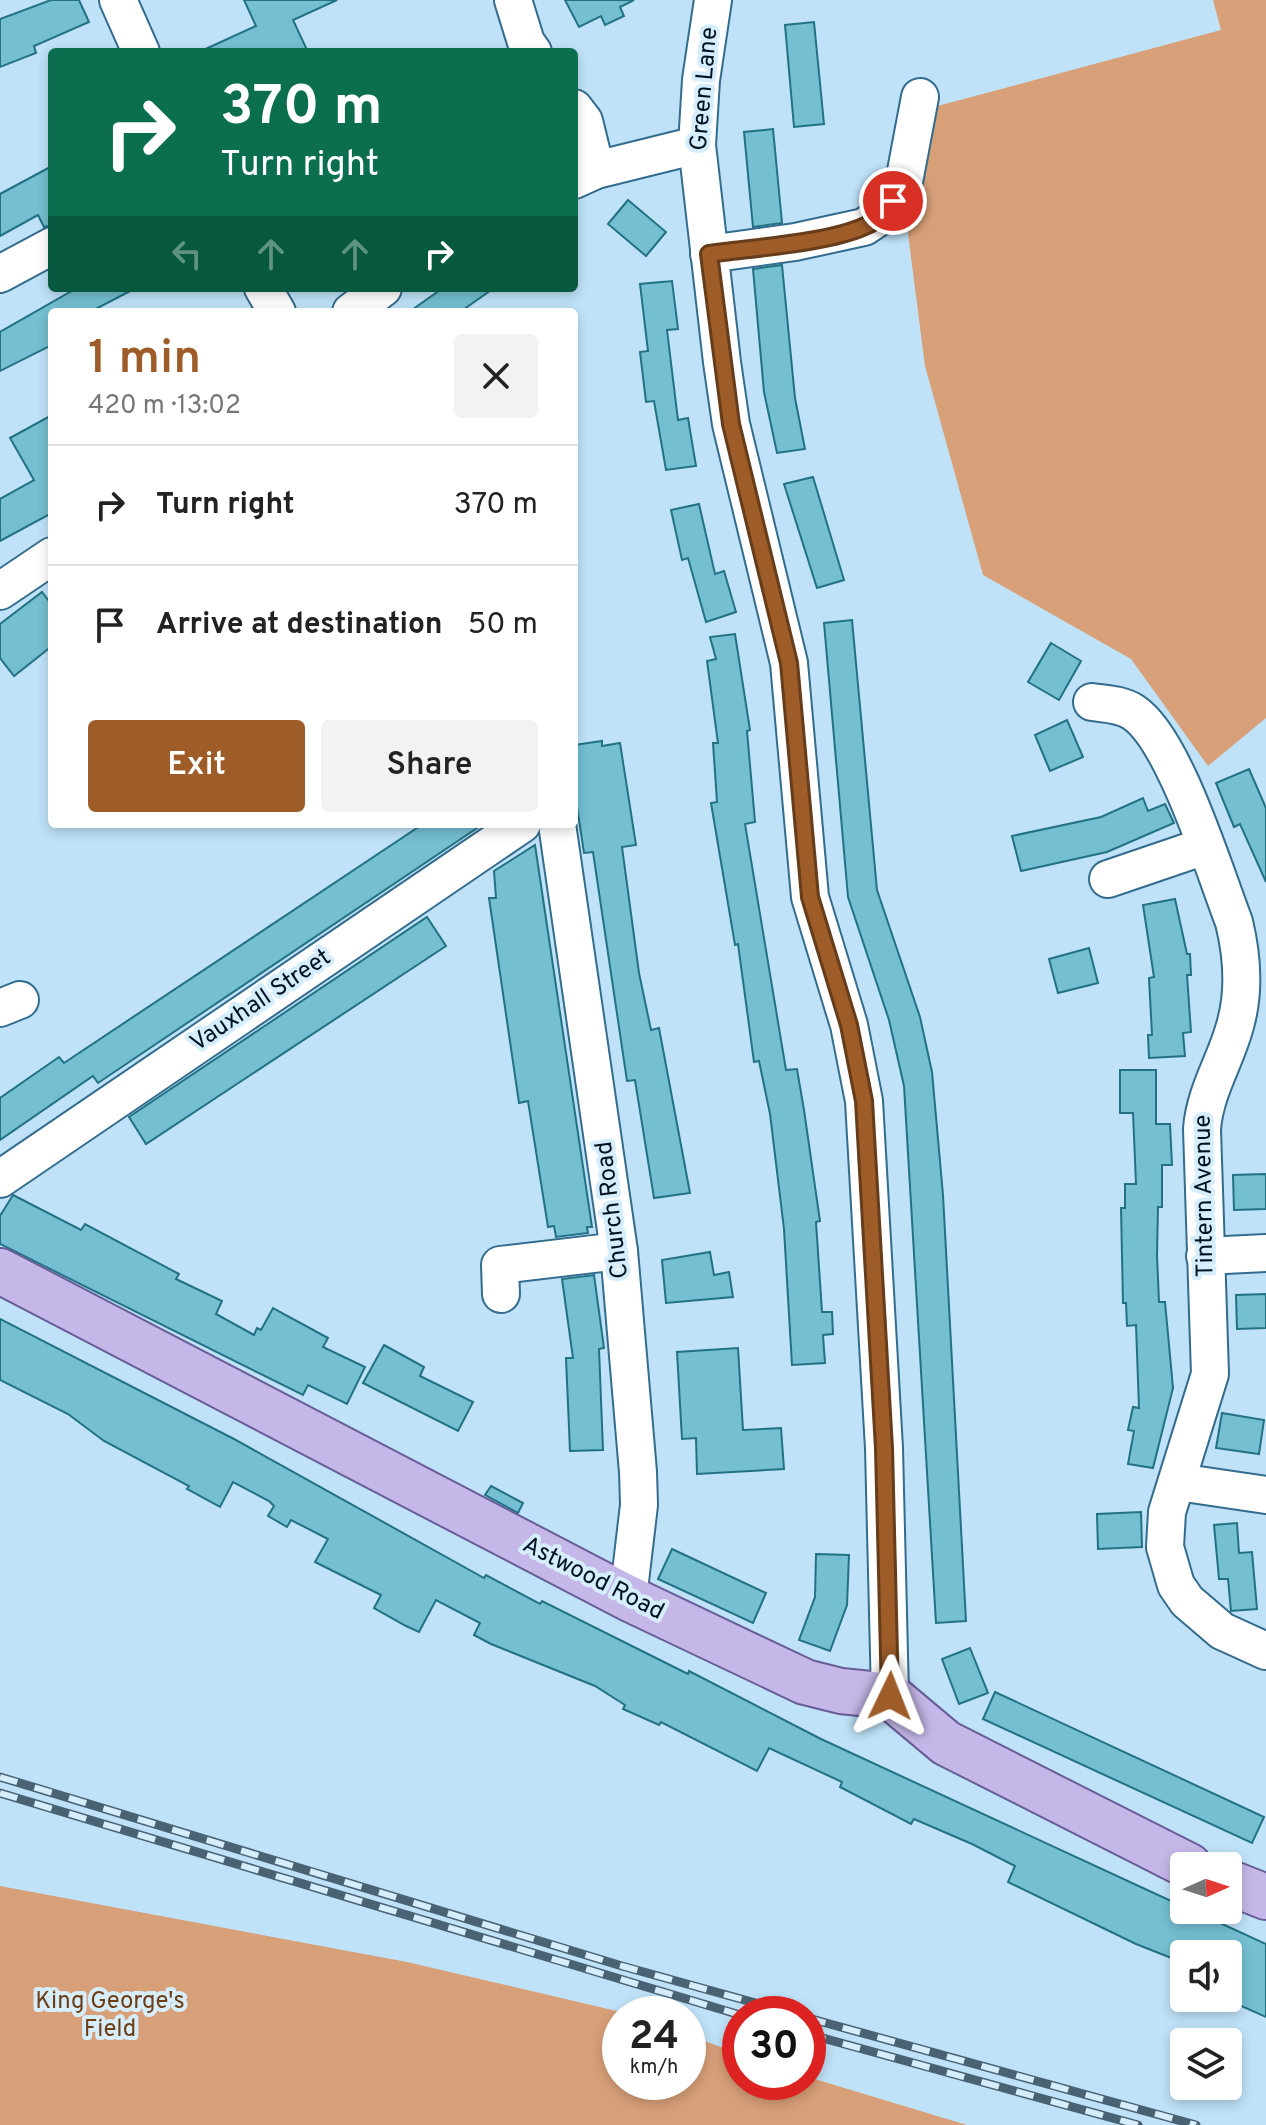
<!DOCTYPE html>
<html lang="en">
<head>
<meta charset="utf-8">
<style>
	body { margin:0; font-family:Overpass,sans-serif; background:#f2f2f2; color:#222; height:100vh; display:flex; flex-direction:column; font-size:30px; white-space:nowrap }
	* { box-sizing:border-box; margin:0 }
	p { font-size:26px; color:#767676 }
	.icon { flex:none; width:44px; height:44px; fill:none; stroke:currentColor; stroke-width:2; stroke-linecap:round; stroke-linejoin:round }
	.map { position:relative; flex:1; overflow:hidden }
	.panel { position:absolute; left:48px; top:308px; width:530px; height:520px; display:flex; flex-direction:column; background:#fff; border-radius:8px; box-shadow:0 4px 12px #0003 }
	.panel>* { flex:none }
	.top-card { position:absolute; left:48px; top:48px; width:530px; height:244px; border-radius:8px; box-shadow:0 4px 12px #0003; background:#0b6e4f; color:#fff; overflow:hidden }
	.needle { width:52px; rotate:87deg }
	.fabs { position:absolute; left:1170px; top:1852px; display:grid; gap:16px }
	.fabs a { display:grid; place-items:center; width:72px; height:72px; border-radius:8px; background:#fff; box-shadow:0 4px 12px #0003; font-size:40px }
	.speed { position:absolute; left:602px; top:1996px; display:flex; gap:16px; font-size:40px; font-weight:700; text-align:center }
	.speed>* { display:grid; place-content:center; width:104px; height:104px; border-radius:50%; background:#fff; box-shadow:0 4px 12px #0003; line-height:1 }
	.speed small { font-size:20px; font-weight:400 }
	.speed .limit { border:12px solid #d22; background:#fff; color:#111 }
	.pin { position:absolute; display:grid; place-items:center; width:68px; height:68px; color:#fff; margin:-34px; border:4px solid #fff; border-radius:50%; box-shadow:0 2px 8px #0007 }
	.me { position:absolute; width:88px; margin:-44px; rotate:2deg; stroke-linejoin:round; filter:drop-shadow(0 0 6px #0008) }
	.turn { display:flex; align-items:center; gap:28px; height:168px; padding:0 40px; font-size:36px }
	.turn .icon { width:104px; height:104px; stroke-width:2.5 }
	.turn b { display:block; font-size:56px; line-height:68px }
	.lanes { display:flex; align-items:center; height:76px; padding:0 40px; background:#0003; justify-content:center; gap:40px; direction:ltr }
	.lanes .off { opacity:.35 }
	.round { display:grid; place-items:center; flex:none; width:84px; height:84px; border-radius:8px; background:#f2f2f2 }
	.summary { display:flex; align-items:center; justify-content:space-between; height:136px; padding:0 40px }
	h1 { font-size:48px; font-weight:600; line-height:60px; color:#9d5c28 }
	.cta { display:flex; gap:16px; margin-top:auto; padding:16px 40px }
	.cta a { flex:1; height:92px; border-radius:8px; background:#9d5c28; color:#fff; font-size:32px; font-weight:600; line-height:92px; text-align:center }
	.cta a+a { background:#f2f2f2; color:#222 }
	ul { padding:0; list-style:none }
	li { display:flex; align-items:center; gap:24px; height:120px; padding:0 40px; border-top:2px solid #e0e0e0 }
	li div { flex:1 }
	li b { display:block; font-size:30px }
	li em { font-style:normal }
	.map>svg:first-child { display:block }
	.green { fill:#d8a079 }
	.building { fill:#74bfd2; stroke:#227284; stroke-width:2 }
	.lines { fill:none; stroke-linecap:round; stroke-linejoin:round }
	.minor-casing { stroke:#336c8d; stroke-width:40 }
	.major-casing { stroke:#675e98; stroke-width:48 }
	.minor { stroke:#fff; stroke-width:36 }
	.major { stroke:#c5b7e8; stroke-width:44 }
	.rail-casing { stroke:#4a6374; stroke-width:9 }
	.rail { stroke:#d6edfc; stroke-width:6; stroke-dasharray:18; stroke-linecap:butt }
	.route-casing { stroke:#663c1a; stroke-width:20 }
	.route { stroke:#9d5c28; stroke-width:14 }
	.labels { text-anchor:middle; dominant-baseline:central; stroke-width:8; stroke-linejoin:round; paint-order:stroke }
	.street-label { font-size:24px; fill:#001320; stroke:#d6edfc }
	.park-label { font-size:24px; fill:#6f3d13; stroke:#d6edfc }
</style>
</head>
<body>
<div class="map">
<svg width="1266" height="2125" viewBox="0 0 1266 2125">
	<rect width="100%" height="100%" fill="#bfe2f8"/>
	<!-- green -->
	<g class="green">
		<path d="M1213,0H1266V718L1208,766L1131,659L983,575L925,366L907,226L915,112L1221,30Z"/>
		<path d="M0,1886L407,1962L621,2012L627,2014H620V2082H688V2035L740,2054V2082H808V2077L967,2125H0Z"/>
	</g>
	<!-- building -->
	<g class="building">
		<path d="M51,0H79L89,22L34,46L36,53L0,67V19Z"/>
		<path d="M244,0H337L293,20L308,52H199L256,26Z"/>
		<path d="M565,0H634L620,7L624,16L605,25L601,16L579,27Z"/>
		<path d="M814,22L824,124L794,127L785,25Z"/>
		<path d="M773,129L782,223L753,227L744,132Z"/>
		<path d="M52,166V225L44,227L38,215L0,236V194Z"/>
		<path d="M628,200L666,232L646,256L608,224Z"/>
		<path d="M782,265L795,398L805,449L777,453L764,392L753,269Z"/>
		<path d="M672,281L678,329L667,330L678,420L688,418L696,466L666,470L654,401L646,402L640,352L648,351L640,284Z"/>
		<path d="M77,288H136L90,312H52V345L0,371V332Z"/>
		<path d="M443,288H494L460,312H409Z"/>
		<path d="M52,415V513L0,541V499L34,480L10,438Z"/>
		<path d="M813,477L844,580L817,588L784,484Z"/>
		<path d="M699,504L715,574L724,571L736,612L706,622L688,558L682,560L671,510Z"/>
		<path d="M42,592L52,605V646L14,676L0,658V624Z"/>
		<path d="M852,620L877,890L920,1017L932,1072L943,1195L966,1621L936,1623L904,1086L889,1020L848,897L824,623Z"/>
		<path d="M735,634L750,730L747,731L755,822L745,824L786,1070L797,1069L804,1110L820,1221L816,1222L822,1312H832L833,1334L823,1335L825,1363L792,1365L784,1229L770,1114L759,1061L754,1062L738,944L735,945L711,803L717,802L713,743H718L707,661L716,659L710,637Z"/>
		<path d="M1051,643L1081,661L1059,700L1028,682Z"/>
		<path d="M1067,720L1083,757L1050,771L1035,735Z"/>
		<path d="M602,741V746L620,743L636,845L622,847L639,973L651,1030L659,1028L690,1193L654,1198L635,1080L627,1081L593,852L584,853L574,787V745Z"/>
		<path d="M1249,769L1266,808V882L1240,824L1234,827L1216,783Z"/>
		<path d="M1143,798L1148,811L1165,804L1174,823L1107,852L1021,871L1012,836L1101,817Z"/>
		<path d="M423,824H483L98,1083L93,1076L0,1140V1098L59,1057L64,1063Z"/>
		<path d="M535,845L592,1227H587L588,1233L556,1237L554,1226L548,1227L528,1101L519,1103L489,898H496L494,871Z"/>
		<path d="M1175,899L1187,954H1190L1191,975H1187L1191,1032L1183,1033L1185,1056L1149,1058L1148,1035H1152L1149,978L1154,977L1143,905Z"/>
		<path d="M427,917L446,946L146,1144L129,1117Z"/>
		<path d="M1089,948L1098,983L1058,993L1049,959Z"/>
		<path d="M1120,1070H1156V1124H1170L1172,1165H1162V1207H1158L1157,1255L1159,1302H1165L1173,1388L1153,1468L1128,1464L1134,1431L1128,1430L1133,1407L1139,1408L1136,1325L1127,1326L1126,1303H1123L1121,1208H1125V1184H1136L1133,1113H1120Z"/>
		<path d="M1266,1174V1209L1234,1210L1233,1175Z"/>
		<path d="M13,1195L81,1230L85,1224L179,1274L176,1279L222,1301L216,1314L254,1335L257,1328L261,1330L273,1308L328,1338L323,1347L365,1367L347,1404L308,1385L303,1395L0,1244V1216Z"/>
		<path d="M710,1252L714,1275L729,1272L733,1297L666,1303L662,1260Z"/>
		<path d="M594,1275L604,1348L599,1349L603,1450L570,1451L566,1358H573L562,1279Z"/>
		<path d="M1266,1294V1328L1237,1329L1236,1295Z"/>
		<path d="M0,1319L234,1439L484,1578L486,1575L540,1604L542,1601L688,1674L689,1671L821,1739L1184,1907V1910H1192L1266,1944V2017L1228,2000V1954H1184V1963L1136,1944L1008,1882L1015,1866L972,1844L914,1819L911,1824L840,1787L842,1782L769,1748L757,1771L661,1722L659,1725L623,1709L625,1705L595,1686L491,1644L474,1635L480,1623L436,1600L419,1632L406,1626L374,1608L381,1595L315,1562L328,1539L291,1520L287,1527L268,1516L274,1506L269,1501L233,1482L220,1507L187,1489L189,1486L104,1441L68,1414L0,1380Z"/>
		<path d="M384,1345L424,1367L420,1376L473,1402L458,1431L363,1383Z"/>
		<path d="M738,1348L743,1430L781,1428L784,1469L697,1474L696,1438L682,1439L677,1352Z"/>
		<path d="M1222,1413L1264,1420L1259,1454L1216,1448Z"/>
		<path d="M491,1486L523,1503L518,1513L485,1495Z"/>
		<path d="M1141,1512L1142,1547L1098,1549L1097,1514Z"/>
		<path d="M1237,1523L1239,1553L1252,1552L1257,1609L1231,1611L1228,1579H1219L1214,1525Z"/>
		<path d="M672,1549L766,1593L753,1623L658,1579Z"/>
		<path d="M816,1554L849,1555L847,1605L830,1651L799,1640L815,1597Z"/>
		<path d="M970,1648L988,1693L959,1704L942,1659Z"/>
		<path d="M995,1692L1264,1817L1252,1843L983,1719Z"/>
	</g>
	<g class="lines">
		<!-- minor casing -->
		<g class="minor-casing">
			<g id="minor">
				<path d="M118,0L141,52"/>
				<path d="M513,0L526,42L533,52"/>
				<path d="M713,0L701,80L697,145L722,362L731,424L789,663L810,897L849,1025L864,1101L884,1448L890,1696"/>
				<path d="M574,108L584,121L596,170"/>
				<path d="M574,180L596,170L697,145"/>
				<path d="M709,254L795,242L864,227L882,215L903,187L920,97"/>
				<path d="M0,274L52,246"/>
				<path d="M263,288L277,312"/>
				<path d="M351,312L383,288"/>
				<path d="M0,591L52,556"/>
				<path d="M1092,702C1106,704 1121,704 1133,712C1174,738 1215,873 1234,922C1242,955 1245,988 1236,1022C1227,1059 1205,1090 1202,1129L1210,1374L1167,1512L1165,1547L1176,1585L1187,1601L1222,1631L1266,1651"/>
				<path d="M557,824L619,1251L638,1472L639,1505L628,1598"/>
				<path d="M1108,879L1205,846"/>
				<path d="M0,1008L20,1000"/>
				<path d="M0,1179L522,824"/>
				<path d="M1205,1256L1266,1253"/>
				<path d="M501,1294L500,1265L619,1251"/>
				<path d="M1178,1482L1266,1495"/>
			</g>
		</g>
		<!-- major casing -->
		<g class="major-casing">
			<g id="major">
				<path d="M0,1271L628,1598L805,1682L841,1691L890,1696L946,1743L1189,1866"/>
				<path d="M1228,1882L1266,1897"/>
			</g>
		</g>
		<!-- minor -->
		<use href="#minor" class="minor"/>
		<!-- major -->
		<use href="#major" class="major"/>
		<!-- rail casing -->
		<g class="rail-casing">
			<g id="rail">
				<path d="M0,1777L622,1966L795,2014"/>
				<path d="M0,1793L740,2015"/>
				<path d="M808,2018L1196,2125"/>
				<path d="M808,2034L1138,2125"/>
			</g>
		</g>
		<!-- rail -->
		<use href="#rail" class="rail"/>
	</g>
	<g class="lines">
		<!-- route casing -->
		<g class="route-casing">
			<path id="route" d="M890,1696L884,1448L864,1101L849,1025L810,897L789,663L731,424L709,254C750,248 829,243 865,226C878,221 885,212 893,201"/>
		</g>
		<!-- route -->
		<use href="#route" class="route"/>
	</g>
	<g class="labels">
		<!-- street labels -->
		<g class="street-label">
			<text transform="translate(705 89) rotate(-85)">Green Lane</text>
			<text transform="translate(261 1001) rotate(-34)">Vauxhall Street</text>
			<text transform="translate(1205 1196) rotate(-91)">Tintern Avenue</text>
			<text transform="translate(613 1210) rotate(-97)">Church Road</text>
			<text transform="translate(593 1579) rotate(27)">Astwood Road</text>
		</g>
		<!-- park labels -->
		<g class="park-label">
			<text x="110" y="2002">King George's<tspan x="110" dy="28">Field</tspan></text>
		</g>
	</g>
</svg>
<div class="fabs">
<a><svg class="needle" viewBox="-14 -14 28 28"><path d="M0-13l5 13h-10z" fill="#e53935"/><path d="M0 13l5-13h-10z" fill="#767676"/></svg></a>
<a><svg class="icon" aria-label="sound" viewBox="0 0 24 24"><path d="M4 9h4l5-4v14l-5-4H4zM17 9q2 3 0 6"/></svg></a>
<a><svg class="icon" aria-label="layers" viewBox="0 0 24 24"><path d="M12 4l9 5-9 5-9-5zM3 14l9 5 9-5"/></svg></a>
</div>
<div class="speed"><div>24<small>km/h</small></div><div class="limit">30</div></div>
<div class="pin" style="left:893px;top:201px;background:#d93025"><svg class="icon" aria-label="arrive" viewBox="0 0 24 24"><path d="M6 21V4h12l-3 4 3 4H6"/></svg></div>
<svg class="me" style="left:890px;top:1696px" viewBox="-20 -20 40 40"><path d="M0-17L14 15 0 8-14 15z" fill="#9d5c28" stroke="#fff" stroke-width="4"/></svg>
<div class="top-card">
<div class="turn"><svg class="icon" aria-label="right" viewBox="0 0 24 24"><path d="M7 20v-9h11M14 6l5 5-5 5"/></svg><div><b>370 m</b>Turn right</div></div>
<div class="lanes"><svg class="icon off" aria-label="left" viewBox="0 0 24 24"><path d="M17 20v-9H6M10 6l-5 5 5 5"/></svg><svg class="icon off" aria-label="ahead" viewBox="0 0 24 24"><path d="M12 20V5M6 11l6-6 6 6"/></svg><svg class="icon off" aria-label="ahead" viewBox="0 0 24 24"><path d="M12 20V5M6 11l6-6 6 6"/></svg><svg class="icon" aria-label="right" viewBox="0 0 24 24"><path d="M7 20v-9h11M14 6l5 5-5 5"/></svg></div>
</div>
<section class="panel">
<div class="summary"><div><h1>1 min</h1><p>420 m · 13:02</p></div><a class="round"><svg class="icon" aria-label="close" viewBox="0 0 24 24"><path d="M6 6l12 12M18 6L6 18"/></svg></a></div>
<ul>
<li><svg class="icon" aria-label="right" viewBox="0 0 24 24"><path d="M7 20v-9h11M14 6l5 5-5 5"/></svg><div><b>Turn right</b></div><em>370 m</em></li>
<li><svg class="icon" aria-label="arrive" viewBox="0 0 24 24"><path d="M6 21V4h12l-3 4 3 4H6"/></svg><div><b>Arrive at destination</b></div><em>50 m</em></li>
</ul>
<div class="cta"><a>Exit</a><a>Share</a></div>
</section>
</div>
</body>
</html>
